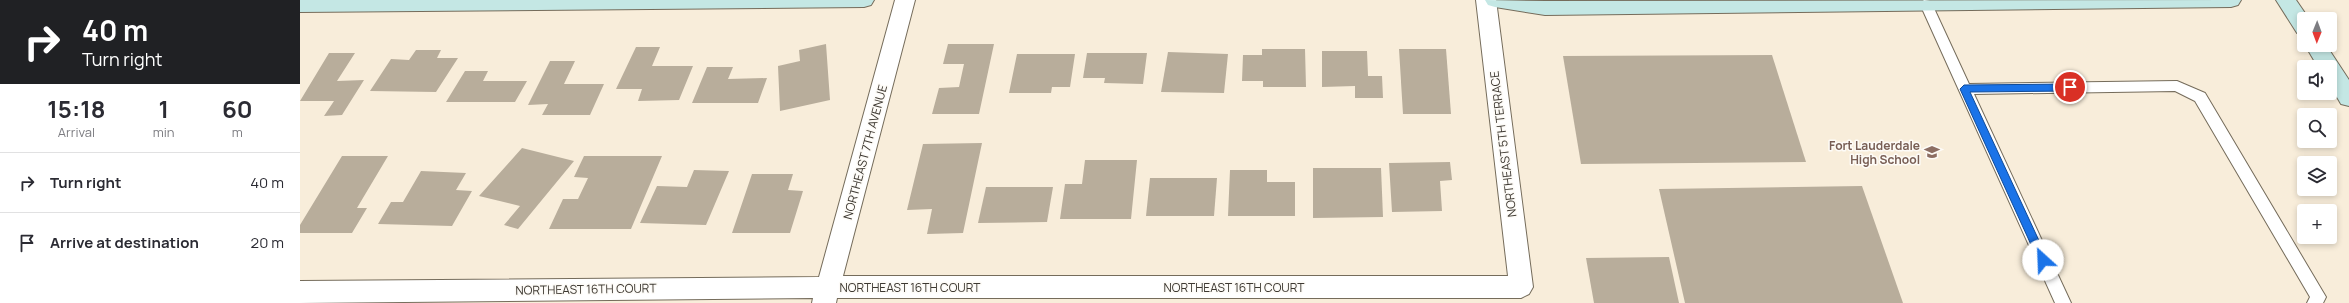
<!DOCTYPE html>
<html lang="en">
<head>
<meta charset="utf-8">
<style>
	body { margin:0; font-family:Manrope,sans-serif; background:#f7f7f7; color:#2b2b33; height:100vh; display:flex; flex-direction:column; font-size:15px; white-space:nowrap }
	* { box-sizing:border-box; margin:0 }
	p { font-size:13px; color:#7c7c81 }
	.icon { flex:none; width:22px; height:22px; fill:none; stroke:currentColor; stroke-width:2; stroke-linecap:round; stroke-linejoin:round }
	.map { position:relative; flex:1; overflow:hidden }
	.panel { display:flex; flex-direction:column; background:#fff; width:300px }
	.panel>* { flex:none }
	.guide { background:#202124; color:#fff; overflow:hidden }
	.needle { width:26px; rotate:181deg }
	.buttons { position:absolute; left:1997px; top:12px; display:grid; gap:8px }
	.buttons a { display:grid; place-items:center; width:40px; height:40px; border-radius:4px; background:#fff; box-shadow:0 2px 6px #0003; font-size:20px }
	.pin { position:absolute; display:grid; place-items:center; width:34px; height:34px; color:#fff; margin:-17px; border:2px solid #fff; border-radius:50%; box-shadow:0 1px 4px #0007 }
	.me { position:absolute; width:44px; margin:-22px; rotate:335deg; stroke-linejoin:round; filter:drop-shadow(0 0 3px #0008) }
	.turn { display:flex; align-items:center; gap:14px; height:84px; padding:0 16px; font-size:18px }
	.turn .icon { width:52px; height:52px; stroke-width:2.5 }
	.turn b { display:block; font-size:28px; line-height:34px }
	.eta { display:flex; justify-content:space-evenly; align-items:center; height:68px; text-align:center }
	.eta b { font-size:24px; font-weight:700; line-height:28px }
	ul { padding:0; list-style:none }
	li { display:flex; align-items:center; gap:12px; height:60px; padding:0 16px; border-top:1px solid #e1e1e2 }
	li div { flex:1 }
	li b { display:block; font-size:15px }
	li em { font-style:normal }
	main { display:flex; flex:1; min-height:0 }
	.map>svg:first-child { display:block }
	.building { fill:#b8ad9b }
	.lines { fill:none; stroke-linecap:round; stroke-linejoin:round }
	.lane-casing { stroke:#756c5b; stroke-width:2 }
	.street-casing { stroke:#756c5b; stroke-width:2 }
	.secondary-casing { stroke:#756c5b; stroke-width:2 }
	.lane { fill:#fff; fill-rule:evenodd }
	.street { fill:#fff; fill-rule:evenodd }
	.secondary { fill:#c4e7e4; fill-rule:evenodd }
	.route { fill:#1a73e8; stroke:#114b97 }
	.labels { text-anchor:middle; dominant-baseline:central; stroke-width:3; stroke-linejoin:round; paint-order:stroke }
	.street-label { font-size:12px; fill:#3d3831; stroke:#fdfbf7 }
	.education-label { font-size:12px; font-weight:bold; fill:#785e54; stroke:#fdfbf7; text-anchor:end }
</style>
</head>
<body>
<main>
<section class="panel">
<div class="guide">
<div class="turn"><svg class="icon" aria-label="right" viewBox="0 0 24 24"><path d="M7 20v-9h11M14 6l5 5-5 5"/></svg><div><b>40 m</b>Turn right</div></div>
</div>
<div class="eta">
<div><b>15:18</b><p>Arrival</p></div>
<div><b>1</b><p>min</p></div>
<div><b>60</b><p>m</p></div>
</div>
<ul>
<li><svg class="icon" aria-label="right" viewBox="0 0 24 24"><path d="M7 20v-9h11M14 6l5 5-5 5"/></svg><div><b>Turn right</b></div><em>40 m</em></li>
<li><svg class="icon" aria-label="arrive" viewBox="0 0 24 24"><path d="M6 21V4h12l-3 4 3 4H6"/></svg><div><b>Arrive at destination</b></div><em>20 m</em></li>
</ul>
</section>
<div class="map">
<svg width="2049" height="303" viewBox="0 0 2049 303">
	<rect width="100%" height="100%" fill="#f8edda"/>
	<!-- building -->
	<g class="building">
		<path d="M526,44L530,100L480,111L478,66L500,61L499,50Z"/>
		<path d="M648,44H694L679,114H632L639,88L659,87L664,64H643Z"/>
		<path d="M336,47H360L352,66H393L379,100L338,101L342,89H316Z"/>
		<path d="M962,49H1005L1006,87H963V81H942L943,55H962Z"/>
		<path d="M1099,49H1146L1151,114H1103Z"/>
		<path d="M116,50H141L137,58H158L136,92L70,91L91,59L109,60Z"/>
		<path d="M1022,51H1067L1068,76H1082L1083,98H1055V86L1022,87Z"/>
		<path d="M868,52L928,54L924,93L861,92Z"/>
		<path d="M29,53H55L37,81L64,80L42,115L24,116L34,101H0Z"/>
		<path d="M787,53H847L843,84L804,83L805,78H783Z"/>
		<path d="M717,54H775L770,87H752L751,93H709Z"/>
		<path d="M1472,55L1506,162L1281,164L1263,56Z"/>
		<path d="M250,61H275L264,84H304L290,115H242L248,104L228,105Z"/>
		<path d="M407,67H433L428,79L467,78L458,103H392Z"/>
		<path d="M165,71H188L183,81H227L215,102H146Z"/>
		<path d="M682,143L663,233L627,234L632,209L607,210L623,144Z"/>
		<path d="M222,148L274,161L218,229L204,225L220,206L179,196Z"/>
		<path d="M42,156H88L57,208H67L52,233H0V225Z"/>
		<path d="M284,156H362L331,229H249L263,199H278L288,178L274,177Z"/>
		<path d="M785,160H837L831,219H760L765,184H782Z"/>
		<path d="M1150,162L1152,180L1140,181L1142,211L1092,212L1089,163Z"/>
		<path d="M1013,168H1081L1083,217L1013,218Z"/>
		<path d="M394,170L429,171L406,225L340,223L357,186L387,187Z"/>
		<path d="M930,170H967V182H995V216H928Z"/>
		<path d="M121,171L166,173L156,190L172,191L152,226L78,224L91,202H103Z"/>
		<path d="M452,174H493L488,190L503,191L490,233H432Z"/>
		<path d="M850,178H917L914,216H846Z"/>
		<path d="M1562,186L1603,303H1385L1359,189Z"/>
		<path d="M686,187H753L747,222L678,223Z"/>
		<path d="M1369,257L1379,303H1294L1286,258Z"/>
	</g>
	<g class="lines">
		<!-- lane casing -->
		<g class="lane-casing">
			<path id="lane" d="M1624,0L1630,1L1632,4L1669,84L1877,81L1905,93L2023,292L2026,297L2023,303H2007L2010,297L1895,101L1875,91L1674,94L1771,303H1755L1620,4Z"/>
		</g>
		<!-- street casing -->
		<g class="street-casing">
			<path id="street" d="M595,0H615L543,276H1208L1176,0H1196L1233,287L1229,294L1221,298H537L536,303H512L513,298L0,303V281L519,277Z"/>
		</g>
		<!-- secondary casing -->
		<g class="secondary-casing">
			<g id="secondary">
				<path d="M0,0H574L571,5L564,7L0,12Z"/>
				<path d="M1185,0L1245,1L1941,0L1938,5L1931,7L1245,15L1195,7L1188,5Z"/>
				<path d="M1976,0H1996L2009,19H2004V36L1997,33Z"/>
				<path d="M2005,45H2026L2049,80V106L2041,104L2030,85V67H2018Z"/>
			</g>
		</g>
		<!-- lane -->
		<use href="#lane" class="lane"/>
		<!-- street -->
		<use href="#street" class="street"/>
		<!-- secondary -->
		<use href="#secondary" class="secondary"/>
	</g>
	<!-- route -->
	<path class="route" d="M1770,84L1775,87L1770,91L1670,92L1748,260L1743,264L1738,260L1660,89L1664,85Z"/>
	<!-- icons -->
	<defs>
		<g id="school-bare" transform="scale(1.2)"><path d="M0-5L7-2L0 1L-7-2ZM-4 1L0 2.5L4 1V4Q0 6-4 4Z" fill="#8d6e63" stroke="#fdfbf7" stroke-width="2.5" paint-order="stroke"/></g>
	</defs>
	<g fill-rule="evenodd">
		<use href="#school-bare" x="1632" y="152"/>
	</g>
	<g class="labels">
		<!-- street labels -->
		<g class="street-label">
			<text transform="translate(1203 144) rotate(-97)">NORTHEAST 5TH TERRACE</text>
			<text transform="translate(565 152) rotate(-75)">NORTHEAST 7TH AVENUE</text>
			<text x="610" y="287">NORTHEAST 16TH COURT</text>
			<text x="934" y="287">NORTHEAST 16TH COURT</text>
			<text transform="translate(286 289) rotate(-1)">NORTHEAST 16TH COURT</text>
		</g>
		<!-- education labels -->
		<g class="education-label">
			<text x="1620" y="145">Fort Lauderdale<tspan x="1620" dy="14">High School</tspan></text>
		</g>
	</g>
</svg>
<div class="buttons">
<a><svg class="needle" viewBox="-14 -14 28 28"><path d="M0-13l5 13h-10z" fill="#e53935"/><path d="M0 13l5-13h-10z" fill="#7c7c81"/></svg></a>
<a><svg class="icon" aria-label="sound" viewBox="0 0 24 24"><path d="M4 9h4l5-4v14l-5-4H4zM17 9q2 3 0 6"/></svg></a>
<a><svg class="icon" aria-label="search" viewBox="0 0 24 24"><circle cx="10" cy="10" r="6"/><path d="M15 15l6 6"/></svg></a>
<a><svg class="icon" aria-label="layers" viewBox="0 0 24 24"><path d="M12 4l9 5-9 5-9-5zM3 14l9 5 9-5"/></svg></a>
<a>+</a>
</div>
<div class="pin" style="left:1770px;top:87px;background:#d93025"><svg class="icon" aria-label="arrive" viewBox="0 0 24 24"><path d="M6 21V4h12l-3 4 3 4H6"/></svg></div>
<svg class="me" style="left:1743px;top:260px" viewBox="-20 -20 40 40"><circle r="19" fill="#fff"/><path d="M0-13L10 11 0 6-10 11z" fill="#1a73e8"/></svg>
</div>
</main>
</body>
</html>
